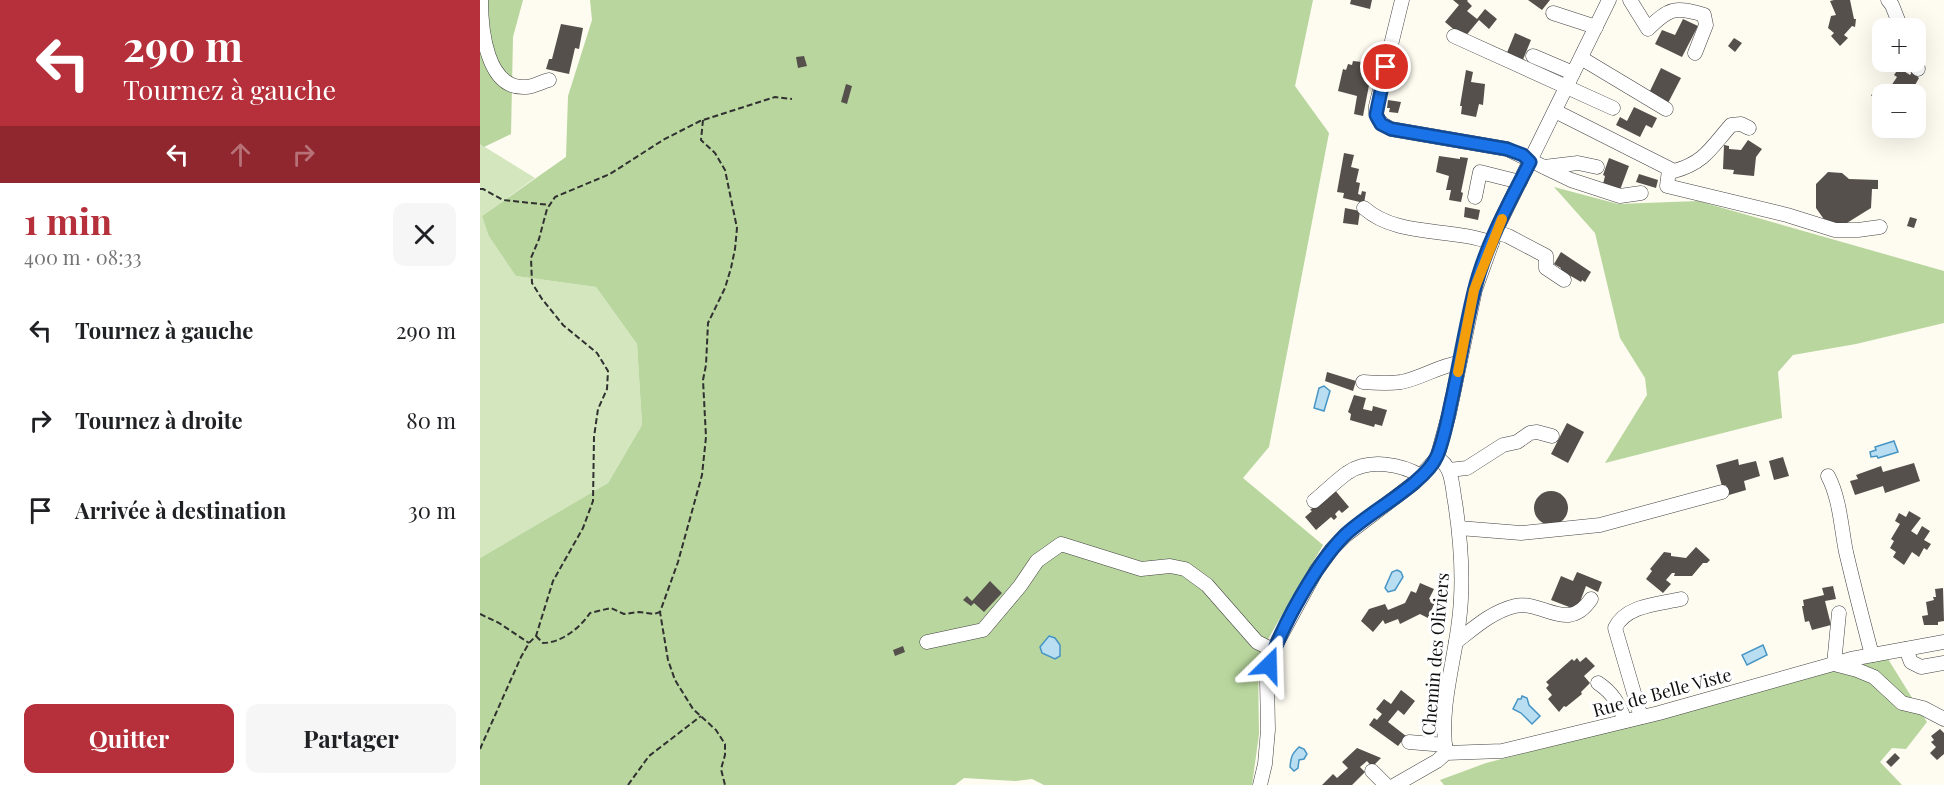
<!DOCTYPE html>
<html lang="fr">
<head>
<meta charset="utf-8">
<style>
	body { margin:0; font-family:"Playfair Display",serif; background:#f6f6f6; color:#202124; height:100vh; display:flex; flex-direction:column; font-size:22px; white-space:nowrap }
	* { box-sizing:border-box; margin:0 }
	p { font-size:20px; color:#757577 }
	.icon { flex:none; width:33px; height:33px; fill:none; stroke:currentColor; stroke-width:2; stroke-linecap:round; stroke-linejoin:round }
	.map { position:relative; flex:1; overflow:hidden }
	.sheet { display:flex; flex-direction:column; background:#fff; width:480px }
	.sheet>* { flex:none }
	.top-card { background:#b5303a; color:#fff; overflow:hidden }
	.buttons { position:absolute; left:1392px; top:18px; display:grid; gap:12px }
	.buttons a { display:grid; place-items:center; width:54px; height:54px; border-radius:12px; background:#fff; box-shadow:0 6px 24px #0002; font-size:30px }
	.pin { position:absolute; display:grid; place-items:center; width:51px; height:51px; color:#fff; margin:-26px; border:3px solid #fff; border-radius:50%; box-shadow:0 2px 6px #0007 }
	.me { position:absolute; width:66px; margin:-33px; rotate:22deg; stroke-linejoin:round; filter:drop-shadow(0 0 4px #0008) }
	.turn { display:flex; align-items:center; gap:21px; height:126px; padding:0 24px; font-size:27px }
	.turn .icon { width:78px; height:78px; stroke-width:2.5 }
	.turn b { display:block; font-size:42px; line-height:51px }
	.lanes { display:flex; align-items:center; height:57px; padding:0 24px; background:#0003; justify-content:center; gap:30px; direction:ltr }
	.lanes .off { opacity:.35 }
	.round { display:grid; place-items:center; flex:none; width:63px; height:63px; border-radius:12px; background:#f6f6f6 }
	.summary { display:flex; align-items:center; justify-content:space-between; height:102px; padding:0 24px }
	h1 { font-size:36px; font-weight:700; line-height:45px; color:#b5303a }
	.cta { display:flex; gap:12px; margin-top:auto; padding:12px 24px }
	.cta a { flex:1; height:69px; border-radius:12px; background:#b5303a; color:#fff; font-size:24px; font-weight:700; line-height:69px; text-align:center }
	.cta a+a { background:#f6f6f6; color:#202124 }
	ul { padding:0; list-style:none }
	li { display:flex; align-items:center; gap:18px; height:90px; padding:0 24px }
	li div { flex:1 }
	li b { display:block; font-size:22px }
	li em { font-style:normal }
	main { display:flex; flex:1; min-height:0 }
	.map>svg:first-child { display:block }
	.green { fill:#d3e6bd }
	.forest { fill:#b8d69d }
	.water { fill:#b9def2; stroke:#4695c4; stroke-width:1.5 }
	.building { fill:#56504c }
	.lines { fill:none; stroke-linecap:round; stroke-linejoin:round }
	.minor-casing { stroke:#424242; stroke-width:15 }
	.path { stroke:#313131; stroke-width:2; stroke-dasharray:6 3; stroke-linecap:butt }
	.minor { stroke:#fff; stroke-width:14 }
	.route-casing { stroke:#114b97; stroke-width:15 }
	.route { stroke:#1a73e8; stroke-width:10 }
	.slow { stroke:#f59e0b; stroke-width:10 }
	.labels { text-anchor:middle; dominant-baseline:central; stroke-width:6; stroke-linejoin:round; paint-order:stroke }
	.street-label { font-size:18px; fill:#0f0f0f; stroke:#fff }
</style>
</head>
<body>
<main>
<section class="sheet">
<div class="top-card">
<div class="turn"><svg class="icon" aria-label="left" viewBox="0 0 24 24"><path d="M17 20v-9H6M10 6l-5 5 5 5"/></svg><div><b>290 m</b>Tournez à gauche</div></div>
<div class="lanes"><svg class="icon" aria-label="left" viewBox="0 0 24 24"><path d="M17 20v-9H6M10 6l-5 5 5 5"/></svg><svg class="icon off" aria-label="ahead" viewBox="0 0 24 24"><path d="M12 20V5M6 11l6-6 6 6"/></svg><svg class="icon off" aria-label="right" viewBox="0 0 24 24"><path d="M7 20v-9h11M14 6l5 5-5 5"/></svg></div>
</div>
<div class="summary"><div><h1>1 min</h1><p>400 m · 08:33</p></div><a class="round"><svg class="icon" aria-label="close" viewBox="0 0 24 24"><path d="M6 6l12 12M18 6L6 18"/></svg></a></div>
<ul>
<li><svg class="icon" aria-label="left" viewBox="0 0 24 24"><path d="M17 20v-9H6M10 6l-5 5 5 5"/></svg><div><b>Tournez à gauche</b></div><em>290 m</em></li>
<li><svg class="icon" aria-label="right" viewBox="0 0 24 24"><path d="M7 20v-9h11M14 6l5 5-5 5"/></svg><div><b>Tournez à droite</b></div><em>80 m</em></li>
<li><svg class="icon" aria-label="arrive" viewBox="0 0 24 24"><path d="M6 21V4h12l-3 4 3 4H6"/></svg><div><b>Arrivée à destination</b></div><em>30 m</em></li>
</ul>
<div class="cta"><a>Quitter</a><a>Partager</a></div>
</section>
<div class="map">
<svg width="1464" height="785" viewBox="0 0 1464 785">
	<rect width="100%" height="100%" fill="#fefbf1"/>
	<!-- green -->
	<path class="green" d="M0,144L55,178L2,216L36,276L116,287L157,344L162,425L128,483L0,558Z"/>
	<!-- forest -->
	<g class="forest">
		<path d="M0,0H43L33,37L31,134L4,147L0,144Z"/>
		<path d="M110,0H833L815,86L849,133L789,447L763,478L843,545L788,639L778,667L779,734L772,785H564L552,779L535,781L484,778L475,785H0V558L128,483L162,425L157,344L116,287L36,276L9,236L2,216L86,157L88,96L112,20Z"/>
		<path d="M1074,187L1138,204L1218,201L1464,271V323L1376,344L1313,355L1298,372L1302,418L1125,463L1167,395L1165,378L1140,338L1115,233Z"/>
		<path d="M1408,659L1447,722L1426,749L1412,748L1400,762L1422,785H964L960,780L1006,763L1234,704L1327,676Z"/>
	</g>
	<!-- water -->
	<g class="water">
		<path d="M844,386L850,391L844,411L834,408L839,388Z"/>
		<path d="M1414,441L1418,452L1398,458L1397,456L1391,457L1390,452L1396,450L1395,447Z"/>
		<path d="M917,570L921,572L923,577L915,590L908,592L905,588L912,572Z"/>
		<path d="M569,636L575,638L580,645V656L575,659L562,653L560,647Z"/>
		<path d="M1283,645L1287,655L1267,665L1262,655Z"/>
		<path d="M1042,696L1047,698L1049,705L1060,716L1052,724L1041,713L1033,709L1038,699H1041Z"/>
		<path d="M819,747L824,749L827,754L824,759L819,760L818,768L814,771L810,767C811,756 812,754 819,747Z"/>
	</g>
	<!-- building -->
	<g class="building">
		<path d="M871,0H892L890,9L870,4Z"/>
		<path d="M973,0H988L987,1L992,6L987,11L997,19L1005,9L1017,19L1009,29L999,20L984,38L965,22L979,5Z"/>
		<path d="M1048,0H1070L1062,10Z"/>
		<path d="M1354,0H1370L1374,19H1376L1375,27L1372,26L1364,35L1368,38L1360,46L1351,36L1354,33L1348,28L1351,16L1356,15L1350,1Z"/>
		<path d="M1203,19L1218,26L1202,57L1175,44L1182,30L1195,35Z"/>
		<path d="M81,24L103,28L99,49L95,48L89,74L66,69L69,59H72Z"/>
		<path d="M1035,33L1051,40L1042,62L1026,55Z"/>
		<path d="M1254,38L1262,43L1255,52L1248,46Z"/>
		<path d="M324,56L327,66L318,68L316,57Z"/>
		<path d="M873,61L891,63L890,75H891L883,116L874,114L877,96L858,91L863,69L866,70L868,64L872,65Z"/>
		<path d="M1181,68L1201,78L1188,103L1169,93Z"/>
		<path d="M1419,68L1430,75L1432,72L1439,78L1430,94H1402V106L1400,108L1391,95L1407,85L1409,89L1417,77L1414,75Z"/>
		<path d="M986,70L993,72L991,82L1005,84L1003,105L999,104L996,117L981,114L982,106H980Z"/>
		<path d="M366,84L372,86L367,104L361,102Z"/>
		<path d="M908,100L921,102L918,113L909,112L910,108H907Z"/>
		<path d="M1154,107L1177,118L1172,128L1166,125L1160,137L1136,125L1140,117L1147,121Z"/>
		<path d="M1268,140L1282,149L1276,157L1274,176L1253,174L1254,170L1243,169L1244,145L1249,146V149L1261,150Z"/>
		<path d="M864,153L874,155L871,167L879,169L876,182L880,183L878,194L881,195L882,191L886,192L884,203L863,198L864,193L857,192Z"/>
		<path d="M959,156L980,159V157L988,158L981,192L983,193L981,202L969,200L971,190H966L969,176L956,172Z"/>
		<path d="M1129,158L1149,166L1140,190L1123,184L1125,176L1123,175Z"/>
		<path d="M1348,172L1362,173L1369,179L1398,180V189H1392L1391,208L1362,226L1348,225L1336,208V184Z"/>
		<path d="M1159,174L1178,180L1176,188L1156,182Z"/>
		<path d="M985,207L1000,210L998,220L984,217Z"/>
		<path d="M865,208L880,211L878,225L863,223Z"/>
		<path d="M1430,217L1437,219L1434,228L1427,226Z"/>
		<path d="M1081,252L1111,272L1105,282L1102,280L1101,282L1084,272H1079L1081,268L1074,264Z"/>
		<path d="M847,372L876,381L873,391L845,381Z"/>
		<path d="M874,395L886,398L883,409L892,411L893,406L907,410L902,426L895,424L894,427L870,420L871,414L868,412Z"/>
		<path d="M1087,423L1104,432L1088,463L1071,454Z"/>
		<path d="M1303,457L1309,476L1294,480L1289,461Z"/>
		<path d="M1258,459L1259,465L1276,461L1280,476L1264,481L1266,490L1249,495L1246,485L1242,486L1236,465Z"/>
		<path d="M1434,463L1440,481L1405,493L1403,486L1375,495L1370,481L1378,479L1376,475L1401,466L1403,472Z"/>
		<path d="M854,489L869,507L862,513L859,510L855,514L857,517L854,520L851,517L836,530L825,517L832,511L830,510Z"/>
		<circle cx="1071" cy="508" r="17"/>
		<path d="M1429,511L1441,518L1431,531L1437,535L1442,526L1450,531L1444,540L1451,544L1447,550L1444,548L1439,557L1432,552L1424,565L1413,557L1416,552L1410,548L1414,541L1411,539L1420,524L1415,521L1419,513L1426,517Z"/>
		<path d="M1216,547L1230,560L1227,563H1223L1212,576H1194L1195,573H1192L1186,580L1191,584L1183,593L1166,579L1172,571L1170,569L1184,552L1191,553V556L1206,558Z"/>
		<path d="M1097,572L1122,582L1118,592L1106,586L1097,610L1071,600L1081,576L1093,581Z"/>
		<path d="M510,581L522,593L504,612L494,603L491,606L483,600L487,596L492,601Z"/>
		<path d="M940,583L954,589L949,599L955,602L948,618L940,614L920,624L918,619L905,624L903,620L893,632L881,621L889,609L905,604L908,610L925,603L931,591L936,593Z"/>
		<path d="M1353,586L1356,599L1345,601L1351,625L1332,630L1329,621L1325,622L1322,606H1324L1323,600L1344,595L1342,588Z"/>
		<path d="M1463,588L1464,621L1458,622V625H1444L1442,616L1448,615L1446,602L1454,600L1453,597H1456L1455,589Z"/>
		<path d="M423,646L425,652L415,656L413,650Z"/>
		<path d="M1106,657L1115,666L1104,676L1110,683L1101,692L1102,694L1086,707L1084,706L1079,712L1068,699L1072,695L1066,688L1069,685L1066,682L1092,659L1094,661L1097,658L1100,662Z"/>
		<path d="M921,690L935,701L924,715L918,710L908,722L926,736L918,746L889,725L894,718L897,720L902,714L896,709L904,699L911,704Z"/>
		<path d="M1460,729L1464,733V754L1457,760L1450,753L1456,747L1451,742L1454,740L1451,736Z"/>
		<path d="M877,748L901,758L892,767L887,761L880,767L885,772L872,785H842L853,774L857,778L868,768L862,762Z"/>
		<path d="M1415,753L1420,758L1411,767L1406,762Z"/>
	</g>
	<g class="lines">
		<!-- minor casing -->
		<g class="minor-casing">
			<g id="minor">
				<path d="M1,0C1,28 6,90 46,87C53,87 61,82 69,80"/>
				<path d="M922,0L896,106C895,119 900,123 911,129L1027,149L1064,167L1098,163L1117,167"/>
				<path d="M1150,0L1168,29C1189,8 1195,6 1224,15L1226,25L1215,53"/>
				<path d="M1408,0L1412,5L1421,28"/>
				<path d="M1073,13L1116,27"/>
				<path d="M974,36L1133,108"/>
				<path d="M1053,56L1093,73"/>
				<path d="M1101,58L1186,109"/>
				<path d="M1432,62L1438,69"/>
				<path d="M1075,111L1194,171C1224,163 1231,148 1251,125L1261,124L1269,128"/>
				<path d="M1066,168L1091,180L1140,196L1161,193"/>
				<path d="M1189,170L1187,186L1307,215L1355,230H1378L1400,227"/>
				<path d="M995,197L1000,172L1040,182"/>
				<path d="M884,208C918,238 971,227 1012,243"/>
				<path d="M1016,232L1028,236L1066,256V268L1084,280"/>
				<path d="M883,382C895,383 908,384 921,382C942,378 958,366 979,363"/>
				<path d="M957,458C973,466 972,487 975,502C981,541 984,582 979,621C974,664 959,709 966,753"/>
				<path d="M969,470L987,468L1023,445L1037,442L1050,433L1057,432L1072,436"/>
				<path d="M1348,476C1360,499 1361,527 1366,552C1374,586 1383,621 1392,655"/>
				<path d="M834,501C845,492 856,481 867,473C889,458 921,464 941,476"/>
				<path d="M979,528L1041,533L1120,525L1242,492"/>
				<path d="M1359,613L1354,664L1377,670L1394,677L1422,703L1443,708L1464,719"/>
				<path d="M447,642L503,630L540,586L557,561L581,544L661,569L690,566L705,569L727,585L777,642L793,650"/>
				<path d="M976,642C994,628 1011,612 1035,606C1063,600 1088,634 1111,599"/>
				<path d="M1426,649L1431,662L1441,667L1464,663"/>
				<path d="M1118,683C1133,693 1139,704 1145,721"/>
				<path d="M1161,717L1135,628C1146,605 1179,604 1201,599"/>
				<path d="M929,742L965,745"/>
				<path d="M892,771L906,785"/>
				<path d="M780,785L785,764L788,730L787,679L793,650L836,571L852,549L866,535L934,483L957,458L969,414L995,290L1018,226L1129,0"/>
				<path d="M915,785L957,761L966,753L1022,751L1179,713L1371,659L1464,642"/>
			</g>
		</g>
		<!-- path -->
		<g class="path">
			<path d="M223,120L221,140L235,153L245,170L257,228L255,249L251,268L245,288L228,323L226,365L223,380L226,437L222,475L198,562L180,612L188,660L195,680L213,709L236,730L245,744V755L241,769L245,785"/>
			<path d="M0,189H3L23,200L70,205"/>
			<path d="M0,614L19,623L49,643"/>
			<path d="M56,636L63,643C81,643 100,628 110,613L131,608L144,614L159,612L174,614L180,612"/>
			<path d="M0,749L41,657L49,643L56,636L73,581L103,528L113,501L114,437L118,409L127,389L128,371L117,353L83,325L62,299L52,283L51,258L59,239L67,209L75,197L130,174L183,140L220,121L295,97L312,99"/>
			<path d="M148,785L169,756L221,716"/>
		</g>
		<!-- minor -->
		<use href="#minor" class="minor"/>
	</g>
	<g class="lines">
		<!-- route casing -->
		<g class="route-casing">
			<path id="route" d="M789,665C801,627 836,564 864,536C887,513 945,484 957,456C965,437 968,415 973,394C980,360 986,325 994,292C1005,246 1029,203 1050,162L1043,155L1027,149L911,129L901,124L896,115L906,67"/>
		</g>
		<!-- route -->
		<use href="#route" class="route"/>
		<!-- slow -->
		<path class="slow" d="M978,372L994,290L1022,219"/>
	</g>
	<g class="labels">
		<!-- street labels -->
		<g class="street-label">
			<text transform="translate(955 654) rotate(-85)">Chemin des Oliviers</text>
			<text transform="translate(1182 692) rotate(-15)">Rue de Belle Viste</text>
		</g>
	</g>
</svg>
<div class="buttons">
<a>+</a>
<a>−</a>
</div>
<div class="pin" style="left:906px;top:67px;background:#d93025"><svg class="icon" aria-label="arrive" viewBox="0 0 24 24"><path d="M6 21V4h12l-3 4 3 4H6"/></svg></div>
<svg class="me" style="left:789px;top:665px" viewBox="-20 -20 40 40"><path d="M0-17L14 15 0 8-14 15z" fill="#1a73e8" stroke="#fff" stroke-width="4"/></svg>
</div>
</main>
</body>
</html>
